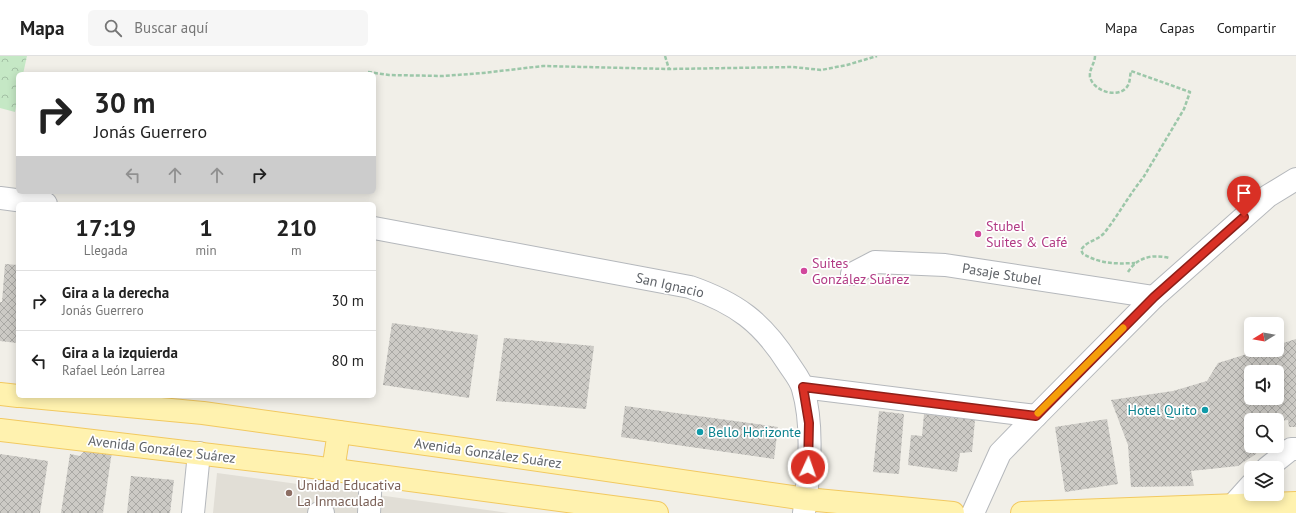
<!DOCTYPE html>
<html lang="es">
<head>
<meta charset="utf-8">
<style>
	body { margin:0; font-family:"PT Sans",sans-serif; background:#f6f6f6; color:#222; height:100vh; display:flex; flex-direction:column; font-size:15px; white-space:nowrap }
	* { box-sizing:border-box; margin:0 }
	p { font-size:13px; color:#767676 }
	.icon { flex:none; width:22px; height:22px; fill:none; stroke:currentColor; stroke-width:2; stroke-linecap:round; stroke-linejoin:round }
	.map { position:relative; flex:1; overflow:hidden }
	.details { position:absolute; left:16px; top:146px; width:360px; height:196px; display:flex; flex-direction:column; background:#fff; border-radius:6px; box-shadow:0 2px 10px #0003 }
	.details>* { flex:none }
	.top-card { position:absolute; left:16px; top:16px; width:360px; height:122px; border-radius:6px; box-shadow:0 2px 10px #0003; background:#fff; color:#222; overflow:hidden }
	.needle { width:26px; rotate:259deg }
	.tools { position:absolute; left:1244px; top:261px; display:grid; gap:8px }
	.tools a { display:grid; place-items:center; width:40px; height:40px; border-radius:6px; background:#fff; box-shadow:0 2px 10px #0003; font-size:20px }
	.pin { position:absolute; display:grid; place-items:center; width:34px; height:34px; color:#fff; margin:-41px -17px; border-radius:50% 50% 50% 0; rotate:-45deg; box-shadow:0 0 4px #0007 }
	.pin .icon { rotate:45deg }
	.me { position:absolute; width:44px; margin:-22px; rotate:3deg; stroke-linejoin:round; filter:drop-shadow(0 0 3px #0008) }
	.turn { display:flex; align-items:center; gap:14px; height:84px; padding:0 12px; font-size:18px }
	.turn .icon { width:52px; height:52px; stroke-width:2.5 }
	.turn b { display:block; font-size:28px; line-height:34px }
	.lanes { display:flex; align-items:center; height:38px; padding:0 12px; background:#0003; justify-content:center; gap:20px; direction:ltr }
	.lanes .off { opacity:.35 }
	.eta { display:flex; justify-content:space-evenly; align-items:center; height:68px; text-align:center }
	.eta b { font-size:24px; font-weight:600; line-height:28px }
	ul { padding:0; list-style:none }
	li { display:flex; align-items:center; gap:12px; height:60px; padding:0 12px; border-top:1px solid #e0e0e0 }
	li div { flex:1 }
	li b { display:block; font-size:15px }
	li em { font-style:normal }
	header { display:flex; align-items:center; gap:24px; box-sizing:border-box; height:56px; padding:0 20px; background:#fff; border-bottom:1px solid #e0e0e0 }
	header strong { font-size:19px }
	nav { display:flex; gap:22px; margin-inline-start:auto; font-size:14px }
	.search { width:280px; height:36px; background:#f6f6f6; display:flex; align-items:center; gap:10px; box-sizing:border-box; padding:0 14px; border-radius:6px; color:#767676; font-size:15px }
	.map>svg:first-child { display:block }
	.education { fill:#e1ded6 }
	.forest { fill:url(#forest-crowns) }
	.building { fill:url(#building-cross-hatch); fill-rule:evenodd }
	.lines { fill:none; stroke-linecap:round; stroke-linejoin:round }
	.minor-casing { stroke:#b5b8bc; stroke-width:24 }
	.major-casing { stroke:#f2c960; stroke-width:24 }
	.path { stroke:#9cc7a9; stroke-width:2.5; stroke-dasharray:4 2; stroke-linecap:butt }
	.minor { stroke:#fff; stroke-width:22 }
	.major { stroke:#fff2af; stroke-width:22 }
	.route-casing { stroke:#8d1f18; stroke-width:10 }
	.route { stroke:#d93025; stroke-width:7 }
	.slow { stroke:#f59e0b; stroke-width:7 }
	.hotel-dot { fill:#d1479c; stroke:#fff; stroke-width:1.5 }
	.culture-dot { fill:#0f9aa8; stroke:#fff; stroke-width:1.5 }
	.education-dot { fill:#8d6e63; stroke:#fff; stroke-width:1.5 }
	.labels { text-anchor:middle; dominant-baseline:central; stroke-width:3.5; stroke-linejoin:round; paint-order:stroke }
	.hotel-label { font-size:14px; fill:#b23c85; stroke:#fff; text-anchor:start }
	.street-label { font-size:14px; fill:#5f6368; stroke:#fff }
	.culture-label { font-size:14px; fill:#0d838f; stroke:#fff; text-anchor:end }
	.education-label { font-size:14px; fill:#785e54; stroke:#fff; text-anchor:start }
</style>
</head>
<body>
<header>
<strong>Mapa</strong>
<div class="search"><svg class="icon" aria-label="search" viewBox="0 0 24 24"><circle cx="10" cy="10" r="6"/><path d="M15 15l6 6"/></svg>Buscar aquí</div>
<nav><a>Mapa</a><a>Capas</a><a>Compartir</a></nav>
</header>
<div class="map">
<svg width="1296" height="457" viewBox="0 0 1296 457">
	<defs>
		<pattern id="forest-crowns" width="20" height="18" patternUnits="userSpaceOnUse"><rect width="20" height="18" fill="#c5e8c5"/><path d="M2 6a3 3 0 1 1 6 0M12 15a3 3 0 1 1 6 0" fill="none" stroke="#a3c0a4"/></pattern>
		<pattern id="building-cross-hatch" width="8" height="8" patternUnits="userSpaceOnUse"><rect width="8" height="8" fill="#cccac5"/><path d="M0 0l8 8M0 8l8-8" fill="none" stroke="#a9a8a4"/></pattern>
	</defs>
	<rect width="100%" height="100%" fill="#f1efe8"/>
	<!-- education -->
	<path class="education" d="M217,417L509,457H213Z"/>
	<!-- forest -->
	<path class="forest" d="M0,0H27L23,18H18V40L15,56L0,52Z"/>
	<!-- building -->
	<g class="building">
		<path d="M5,208L18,209L17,287L0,285V246H2Z"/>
		<path d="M392,267L478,279L469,342L383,329Z"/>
		<path d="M504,282L594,290L586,353L496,345Z"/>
		<path d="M1296,283V371H1289L1288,364L1280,365L1282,378H1277V364H1251V390H1258L1256,398L1238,410L1191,415L1194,430L1131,431L1128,389L1111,344L1173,335L1207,325L1218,307L1260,294H1277V289ZM1251,316H1277V342H1251Z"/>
		<path d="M625,350L778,371L774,403L621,381Z"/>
		<path d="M879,355L904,358L899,418L873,416Z"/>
		<path d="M924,358L975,364L972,396L960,397L957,416L908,409L911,379L922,380Z"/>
		<path d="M1107,363L1118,428L1065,436L1055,371Z"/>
		<path d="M88,391L112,395L103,457H61L70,398L80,400Z"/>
		<path d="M0,398L48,405L40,457H0Z"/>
		<path d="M131,420L174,424L170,457H127Z"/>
	</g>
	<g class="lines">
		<!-- minor casing -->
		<g class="minor-casing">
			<g id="minor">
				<path d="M0,142L46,148"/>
				<path d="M374,172L690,231C736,247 762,266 788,307C793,315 801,324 803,333C814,371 809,418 804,457"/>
				<path d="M852,218L875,206L945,209L1154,241"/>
				<path d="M803,331L1036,360"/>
				<path d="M1267,412L1291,393H1296"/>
				<path d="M193,457L199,397"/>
				<path d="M319,457H323"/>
				<path d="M369,457L371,419"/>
				<path d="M973,457L1000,397L1036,360L1154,241L1268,140L1296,123"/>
				<path d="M1233,457V449L1251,429"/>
			</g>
		</g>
		<!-- major casing -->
		<g class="major-casing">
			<g id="major">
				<path d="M0,338L18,340"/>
				<path d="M21,340L203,357L462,393L806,443L953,457"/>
				<path d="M0,374L305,410L657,457"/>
				<path d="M333,414L339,376"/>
				<path d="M1022,457L1296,447"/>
			</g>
		</g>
		<!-- path -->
		<g class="path">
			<path d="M665,0L669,13"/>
			<path d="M1095,0C1095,7 1089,13 1090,21C1094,37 1123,44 1129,27C1130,24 1130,19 1131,15L1190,36L1184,53L1143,122C1129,139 1119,158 1105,176C1098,185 1087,184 1081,194L1083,198C1101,208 1115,208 1135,207"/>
			<path d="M368,16L389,19L443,20L483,17L543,10L669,13L793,11L821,14L847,9L877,0"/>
			<path d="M1128,216C1137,201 1153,198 1169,202"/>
		</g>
		<!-- minor -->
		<use href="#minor" class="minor"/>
		<!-- major -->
		<use href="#major" class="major"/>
	</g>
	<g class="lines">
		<!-- route casing -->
		<g class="route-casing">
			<path id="route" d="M808,411L809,367L803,331L1036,360L1154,241L1244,161"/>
		</g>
		<!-- route -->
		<use href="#route" class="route"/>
		<!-- slow -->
		<path class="slow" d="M1038,357L1123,272"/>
	</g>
	<!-- markers -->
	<g class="hotel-dot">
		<circle cx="978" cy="178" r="4"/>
		<circle cx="804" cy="215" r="4"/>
	</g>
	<g class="culture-dot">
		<circle cx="1205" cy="354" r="4"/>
		<circle cx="700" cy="376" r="4"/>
	</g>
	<circle class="education-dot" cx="289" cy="437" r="4"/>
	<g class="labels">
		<!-- hotel labels -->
		<g class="hotel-label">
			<text x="986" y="170">Stubel<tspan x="986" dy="16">Suites &amp; Café</tspan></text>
			<text x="812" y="207">Suites<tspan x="812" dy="16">González Suárez</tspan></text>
		</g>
		<!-- street labels -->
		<g class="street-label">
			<text transform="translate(1002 218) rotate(9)">Pasaje Stubel</text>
			<text transform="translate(670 229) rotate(13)">San Ignacio</text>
			<text transform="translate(162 393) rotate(7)">Avenida González Suárez</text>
			<text transform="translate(488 397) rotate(8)">Avenida González Suárez</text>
		</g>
		<!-- culture labels -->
		<g class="culture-label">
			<text x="1197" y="354">Hotel Quito</text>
			<text x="708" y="376" text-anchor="start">Bello Horizonte</text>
		</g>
		<!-- education labels -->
		<g class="education-label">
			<text x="297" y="429">Unidad Educativa<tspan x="297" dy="16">La Inmaculada</tspan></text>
		</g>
	</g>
</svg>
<div class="tools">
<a><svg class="needle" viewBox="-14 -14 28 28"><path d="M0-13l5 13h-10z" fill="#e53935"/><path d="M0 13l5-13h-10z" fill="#767676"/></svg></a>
<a><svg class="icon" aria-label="sound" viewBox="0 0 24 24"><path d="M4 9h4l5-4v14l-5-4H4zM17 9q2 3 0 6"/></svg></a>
<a><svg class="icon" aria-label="search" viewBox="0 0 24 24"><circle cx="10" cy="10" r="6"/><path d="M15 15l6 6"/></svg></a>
<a><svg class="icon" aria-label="layers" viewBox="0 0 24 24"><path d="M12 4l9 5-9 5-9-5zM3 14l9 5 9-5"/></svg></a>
</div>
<div class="pin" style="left:1244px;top:161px;background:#d93025"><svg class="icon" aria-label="arrive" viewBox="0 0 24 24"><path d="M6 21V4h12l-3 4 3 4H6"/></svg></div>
<svg class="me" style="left:808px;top:411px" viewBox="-20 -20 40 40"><circle r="17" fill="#d93025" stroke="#fff" stroke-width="3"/><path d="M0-11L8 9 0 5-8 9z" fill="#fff"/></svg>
<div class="top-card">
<div class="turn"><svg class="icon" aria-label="right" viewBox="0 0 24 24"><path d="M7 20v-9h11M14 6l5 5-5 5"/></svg><div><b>30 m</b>Jonás Guerrero</div></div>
<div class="lanes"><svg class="icon off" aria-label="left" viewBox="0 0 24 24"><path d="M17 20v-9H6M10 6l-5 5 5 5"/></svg><svg class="icon off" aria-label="ahead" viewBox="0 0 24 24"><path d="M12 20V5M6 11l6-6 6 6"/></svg><svg class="icon off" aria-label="ahead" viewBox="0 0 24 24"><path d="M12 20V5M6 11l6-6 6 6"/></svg><svg class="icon" aria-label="right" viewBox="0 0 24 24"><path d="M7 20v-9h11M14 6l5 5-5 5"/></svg></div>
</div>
<section class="details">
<div class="eta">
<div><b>17:19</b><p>Llegada</p></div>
<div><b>1</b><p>min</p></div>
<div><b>210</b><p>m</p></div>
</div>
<ul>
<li><svg class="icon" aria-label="right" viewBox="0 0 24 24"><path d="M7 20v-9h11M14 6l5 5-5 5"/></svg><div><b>Gira a la derecha</b><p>Jonás Guerrero</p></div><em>30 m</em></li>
<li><svg class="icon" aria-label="left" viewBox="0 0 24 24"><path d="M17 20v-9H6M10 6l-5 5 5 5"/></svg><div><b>Gira a la izquierda</b><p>Rafael León Larrea</p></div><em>80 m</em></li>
</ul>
</section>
</div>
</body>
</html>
